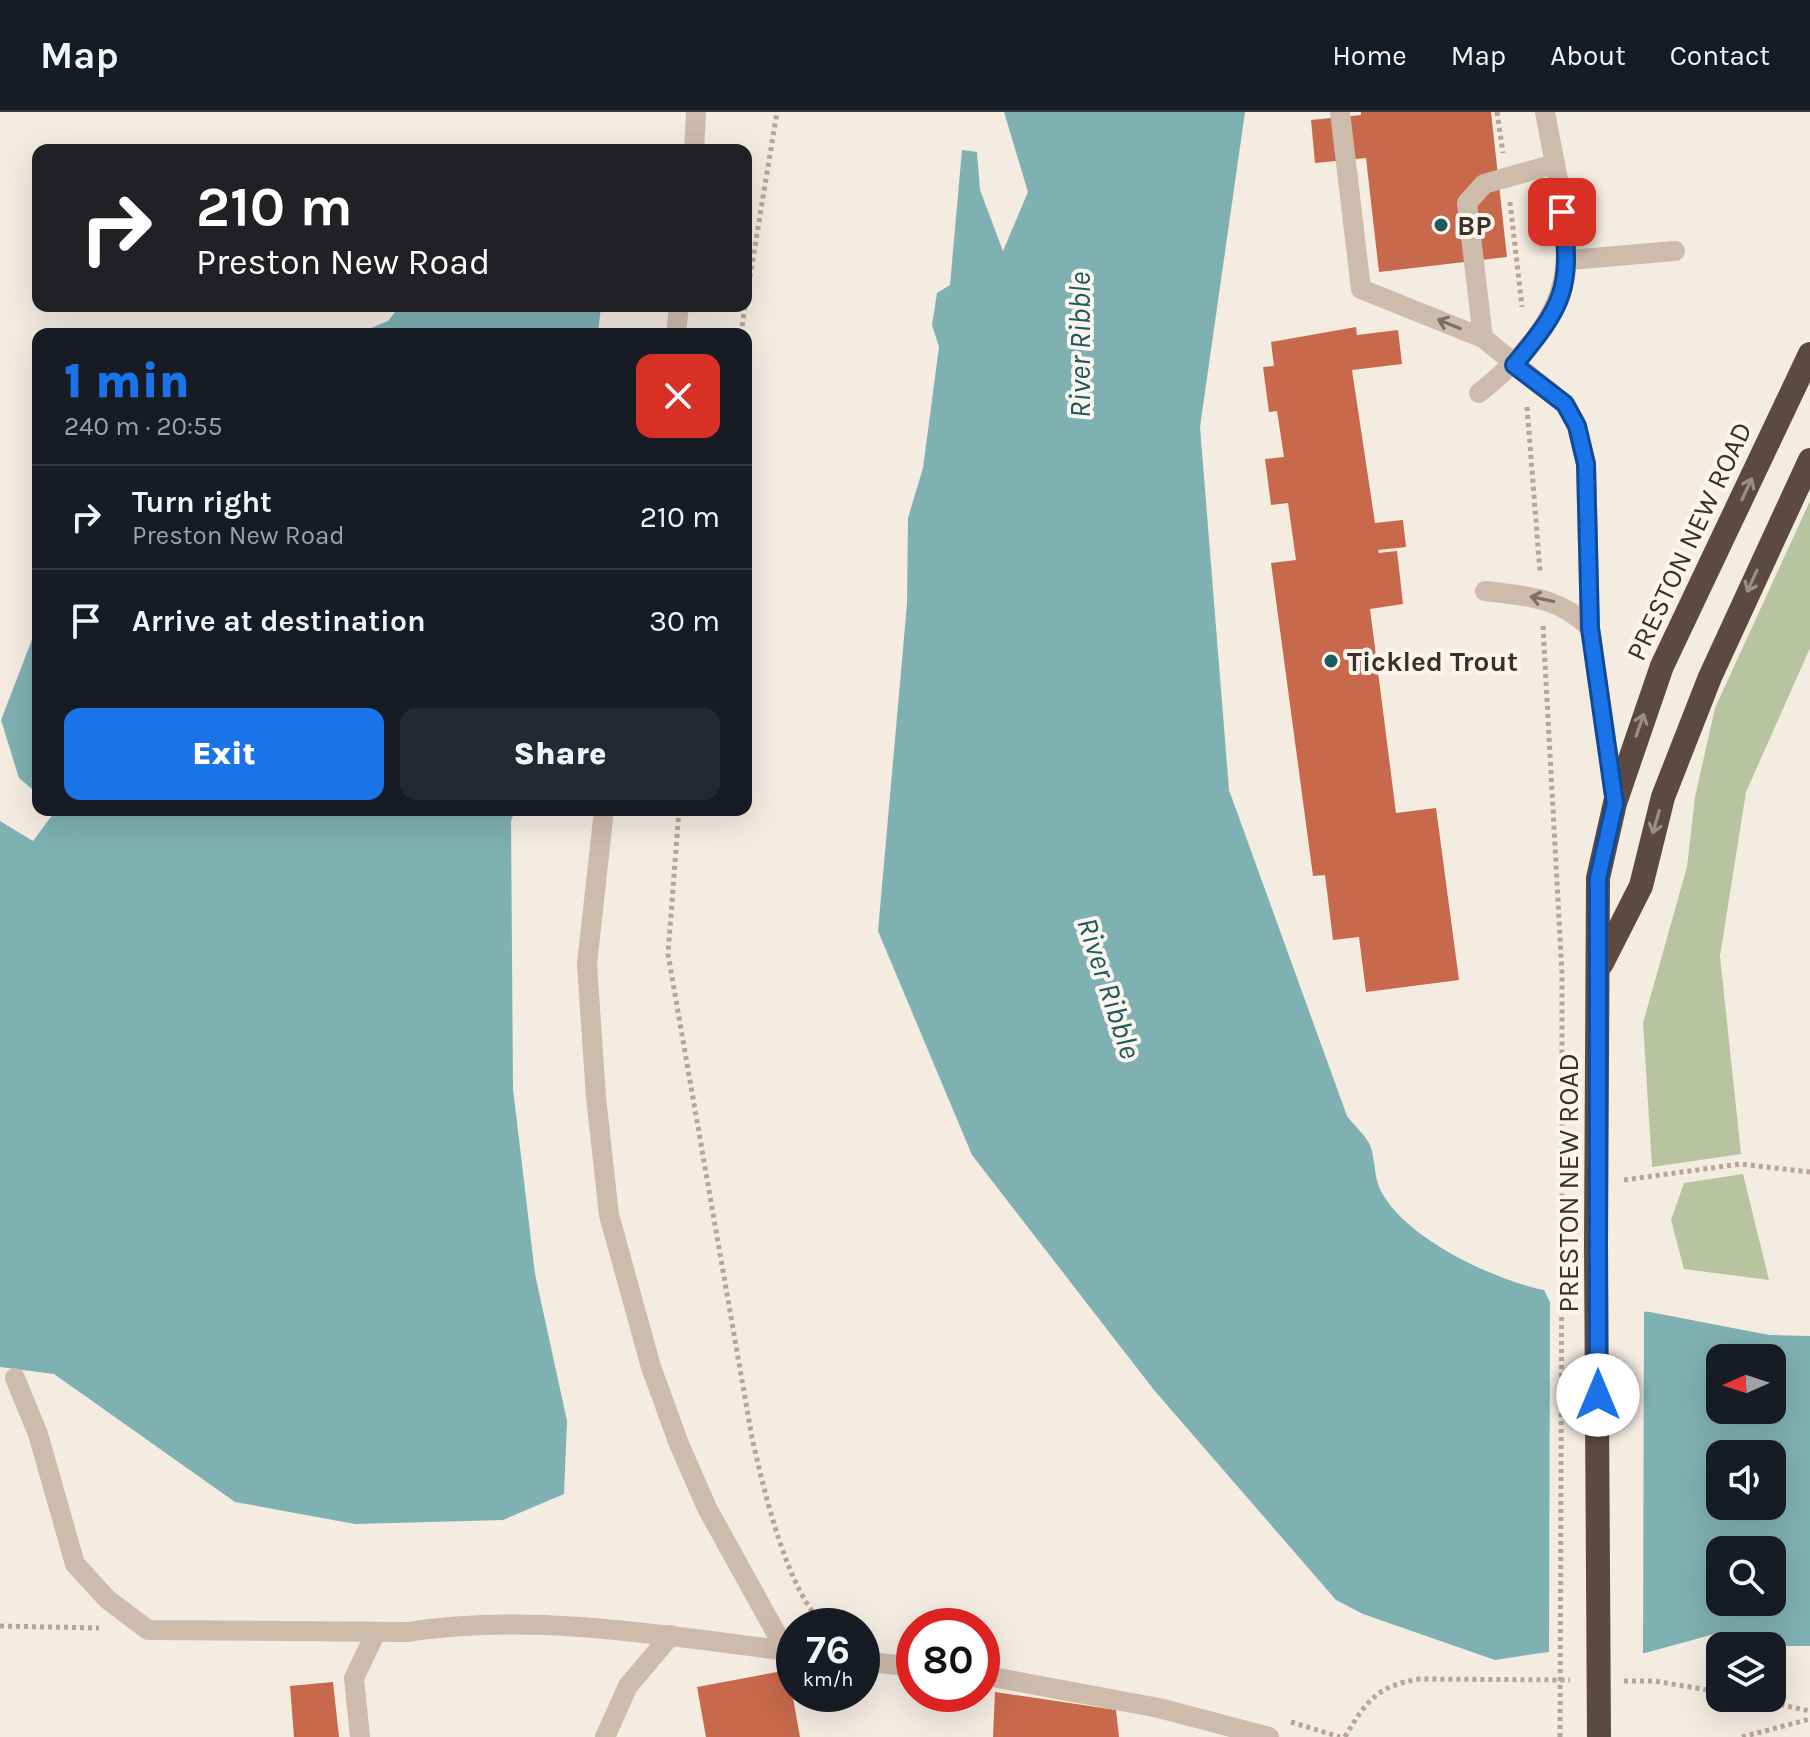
<!DOCTYPE html>
<html lang="en">
<head>
<meta charset="utf-8">
<style>
	body { margin:0; font-family:Karla,sans-serif; background:#242831; color:#f1f3f6; height:100vh; display:flex; flex-direction:column; font-size:30px; white-space:nowrap }
	* { box-sizing:border-box; margin:0 }
	p { font-size:26px; color:#9ea1a6 }
	.icon { flex:none; width:44px; height:44px; fill:none; stroke:currentColor; stroke-width:2; stroke-linecap:round; stroke-linejoin:round }
	.map { position:relative; flex:1; overflow:hidden }
	.drawer { position:absolute; left:32px; top:216px; width:720px; height:488px; display:flex; flex-direction:column; background:#171b24; border-radius:16px; box-shadow:0 8px 32px #0002 }
	.drawer>* { flex:none }
	.hud { position:absolute; left:32px; top:32px; width:720px; height:168px; border-radius:16px; box-shadow:0 8px 32px #0002; background:#202124; color:#fff; overflow:hidden }
	.needle { width:52px; rotate:267deg }
	.buttons { position:absolute; left:1706px; top:1232px; display:grid; gap:16px }
	.buttons a { display:grid; place-items:center; width:80px; height:80px; border-radius:16px; background:#171b24; box-shadow:0 8px 32px #0002; font-size:40px }
	.speed { position:absolute; left:776px; top:1496px; display:flex; gap:16px; font-size:40px; font-weight:700; text-align:center }
	.speed>* { display:grid; place-content:center; width:104px; height:104px; border-radius:50%; background:#171b24; box-shadow:0 8px 32px #0002; line-height:1 }
	.speed small { font-size:20px; font-weight:400 }
	.speed .limit { border:12px solid #d22; background:#fff; color:#111 }
	.pin { position:absolute; display:grid; place-items:center; width:68px; height:68px; color:#fff; margin:-34px; border-radius:16px; box-shadow:0 4px 12px #0006 }
	.me { position:absolute; width:88px; margin:-44px; rotate:0deg; stroke-linejoin:round; filter:drop-shadow(0 0 6px #0008) }
	.turn { display:flex; align-items:center; gap:28px; height:168px; padding:0 32px; font-size:36px }
	.turn .icon { width:104px; height:104px; stroke-width:2.5 }
	.turn b { display:block; font-size:56px; line-height:68px }
	.round { display:grid; place-items:center; flex:none; width:84px; height:84px; border-radius:16px; background:#242831 }
	.overview { display:flex; align-items:center; justify-content:space-between; height:136px; padding:0 32px }
	h1 { font-size:48px; font-weight:800; line-height:60px; color:#1a73e8 }
	.action { display:flex; gap:16px; margin-top:auto; padding:16px 32px }
	.action a { flex:1; height:92px; border-radius:16px; background:#1a73e8; color:#fff; font-size:32px; font-weight:800; line-height:92px; text-align:center }
	.action a+a { background:#242831; color:#f1f3f6 }
	ul { padding:0; list-style:none }
	li { display:flex; align-items:center; gap:24px; height:104px; padding:0 32px; border-top:2px solid #363941 }
	li div { flex:1 }
	li b { display:block; font-size:30px }
	li em { font-style:normal }
	header { display:flex; align-items:center; gap:48px; box-sizing:border-box; height:112px; padding:0 40px; background:#171b24; border-bottom:2px solid #363941 }
	header strong { font-size:38px }
	nav { display:flex; gap:44px; margin-inline-start:auto; font-size:28px }
	.map>svg:first-child { display:block }
	.green { fill:#b8c4a0 }
	.water { fill:#7fb0b2; fill-rule:evenodd }
	.pier { fill:#f4ebe1 }
	.building { fill:#c8694b }
	.lines { fill:none; stroke-linecap:round; stroke-linejoin:round }
	.path { stroke:#b9a596; stroke-width:5; stroke-dasharray:4 4; stroke-linecap:butt }
	.minor { stroke:#cdbbac; stroke-width:20 }
	.highway { stroke:#5c4a42; stroke-width:24 }
	.path-bridge { stroke:#b9a596; stroke-width:5; stroke-dasharray:4 4; stroke-linecap:butt }
	.highway-bridge { stroke:#5c4a42; stroke-width:24 }
	.oneway { stroke:#7d6f65 }
	.oneway2 { stroke:#9c8e87 }
	.route-casing { stroke:#114b97; stroke-width:20 }
	.route { stroke:#1a73e8; stroke-width:14 }
	.poi-dot { fill:#1f5a5e; stroke:#fbf5ee; stroke-width:3 }
	.labels { text-anchor:middle; dominant-baseline:central; stroke-width:8; stroke-linejoin:round; paint-order:stroke }
	.poi-label { font-size:28px; font-weight:bold; fill:#3b302b; stroke:#fbf5ee; text-anchor:start }
	.street-label { font-size:28px; fill:#3b302b; stroke:#fbf5ee }
	.water-label { font-size:30px; font-style:italic; fill:#1f5a5e; stroke:#fbf5ee }
</style>
</head>
<body>
<header>
<strong>Map</strong>
<nav><a>Home</a><a>Map</a><a>About</a><a>Contact</a></nav>
</header>
<div class="map">
<svg width="1810" height="1625" viewBox="0 0 1810 1625">
	<rect width="100%" height="100%" fill="#f4ebe1"/>
	<!-- green -->
	<g class="green">
		<path d="M1810,389V536L1746,680L1720,844L1741,1042L1652,1055L1643,911L1687,755L1695,685L1715,596Z"/>
		<path d="M1743,1062L1769,1168L1684,1157L1671,1108L1684,1071Z"/>
	</g>
	<!-- water -->
	<g class="water">
		<path d="M1004,0H1245L1200,315L1229,678L1347,1004C1354,1013 1365,1023 1370,1033C1375,1046 1374,1062 1379,1075C1401,1125 1494,1168 1544,1178L1550,1190L1650,1200L1769,1223L1810,1224V1534H1753L1718,1521L1645,1541L1548,1540L1495,1548L1363,1502L1336,1488L1154,1278L972,1043L878,819L907,492L908,406L923,356L939,235L932,213L937,181L950,173L962,38L977,40L980,78L1003,139L1028,80ZM1720,1246H1772V1298H1720ZM1720,1342H1772V1394H1720ZM1720,1438H1772V1490H1720Z"/>
		<path d="M400,194H601L598,222H357L388,209Z"/>
		<path d="M38,512V682L19,666L1,608Z"/>
		<path d="M56,698H515L511,709L513,977L535,1162L567,1309L564,1382L503,1408L355,1412L235,1390L54,1262L0,1255V709L33,729Z"/>
	</g>
	<!-- pier -->
	<path class="pier" d="M1550,1183L1552,1186L1644,1196L1643,1545L1549,1544Z"/>
	<!-- building -->
	<g class="building">
		<path d="M1361,0H1491L1507,145L1379,160L1366,46L1315,51L1311,8L1361,3Z"/>
		<path d="M1356,215L1357,223L1398,218L1402,252L1352,258L1375,411L1403,408L1406,435L1378,438L1379,441L1397,439L1403,492L1370,497L1396,701L1436,696L1459,868L1366,880L1359,825L1333,828L1325,763L1313,764L1271,451L1296,448L1288,391L1271,393L1265,347L1284,345L1277,299L1269,300L1263,255L1274,254L1271,230Z"/>
		<path d="M788,1558L800,1625H706L697,1575Z"/>
		<path d="M333,1570L339,1625H294L290,1574Z"/>
		<path d="M995,1580L1116,1598L1119,1625H993Z"/>
	</g>
	<g class="lines">
		<!-- path -->
		<g class="path">
			<path d="M1497,0L1503,41"/>
			<path d="M1510,90L1522,195"/>
			<path d="M746,189L777,0"/>
			<path d="M741,222L745,194"/>
			<path d="M1527,295L1540,460"/>
			<path d="M1543,514L1562,862V1097"/>
			<path d="M679,698L668,842L752,1326C763,1373 788,1487 827,1514"/>
			<path d="M1624,1068L1740,1052L1810,1060"/>
			<path d="M0,1514L99,1516"/>
			<path d="M1624,1569H1654L1720,1580"/>
			<path d="M1749,1586L1810,1599"/>
			<path d="M1291,1610L1340,1625"/>
			<path d="M1345,1625C1366,1589 1377,1574 1419,1567L1570,1568"/>
			<path d="M1742,1625L1810,1607"/>
		</g>
		<!-- minor -->
		<g class="minor">
			<path d="M1340,0L1361,177L1483,226L1565,292L1577,314L1586,352L1590,516L1615,691"/>
			<path d="M694,38L696,0"/>
			<path d="M1569,148L1675,139"/>
			<path d="M676,222L679,194"/>
			<path d="M1483,226L1467,91L1484,72L1554,52"/>
			<path d="M1479,281C1597,187 1569,132 1545,0"/>
			<path d="M1485,479C1527,484 1559,485 1590,516"/>
			<path d="M604,698L587,852L596,985L609,1103L651,1255L679,1332L707,1396L786,1539"/>
			<path d="M15,1266L38,1322L75,1452L107,1487L148,1518L408,1520C529,1500 673,1524 794,1540"/>
			<path d="M862,1549L914,1555"/>
			<path d="M982,1563L1159,1596L1269,1625"/>
			<path d="M360,1625L354,1566L376,1520"/>
			<path d="M605,1625L628,1574L671,1523"/>
		</g>
		<!-- highway -->
		<g class="highway">
			<path d="M1602,851L1641,774L1663,685L1710,565L1810,348"/>
			<path d="M1596,1132L1598,766L1615,691L1662,554L1810,242"/>
		</g>
		<!-- path-bridge -->
		<path class="path-bridge" d="M1560,1625L1562,1097"/>
		<!-- highway-bridge -->
		<path class="highway-bridge" d="M1596,1132L1599,1625"/>
	</g>
	<!-- one-way arrows -->
	<defs><path id="oneway-shaft" d="M-6 0H5M1.5-3L5.5 0L1.5 3" fill="none" stroke-width="1.6" stroke-linecap="round" stroke-linejoin="round" transform="scale(2)"/></defs>
	<g class="oneway">
		<use href="#oneway-shaft" transform="translate(1449 212) rotate(-158)"/>
		<use href="#oneway-shaft" transform="translate(1542 487) rotate(-168)"/>
	</g>
	<g class="oneway2">
		<use href="#oneway-shaft" transform="translate(1747 377) rotate(-65)"/>
		<use href="#oneway-shaft" transform="translate(1752 469) rotate(115)"/>
		<use href="#oneway-shaft" transform="translate(1640 613) rotate(-71)"/>
		<use href="#oneway-shaft" transform="translate(1656 710) rotate(106)"/>
	</g>
	<g class="lines">
		<!-- route casing -->
		<g class="route-casing">
			<path id="route" d="M1562,100C1573,177 1563,194 1514,253L1565,292L1577,314L1586,352L1590,516L1615,691L1598,766V1283"/>
		</g>
		<!-- route -->
		<use href="#route" class="route"/>
	</g>
	<!-- markers -->
	<g class="poi-dot">
		<circle cx="1441" cy="113" r="8"/>
		<circle cx="1331" cy="549" r="8"/>
	</g>
	<g class="labels">
		<!-- poi labels -->
		<g class="poi-label">
			<text x="1457" y="113">BP</text>
			<text x="1347" y="549">Tickled Trout</text>
		</g>
		<!-- street labels -->
		<g class="street-label">
			<text transform="translate(1689 429) rotate(-65)">PRESTON NEW ROAD</text>
			<text transform="translate(1568 1071) rotate(-90)">PRESTON NEW ROAD</text>
		</g>
		<!-- water labels -->
		<g class="water-label">
			<text transform="translate(1080 233) rotate(-90)">River Ribble</text>
			<text transform="translate(1109 876) rotate(72)">River Ribble</text>
		</g>
	</g>
</svg>
<div class="buttons">
<a><svg class="needle" viewBox="-14 -14 28 28"><path d="M0-13l5 13h-10z" fill="#e53935"/><path d="M0 13l5-13h-10z" fill="#9ea1a6"/></svg></a>
<a><svg class="icon" aria-label="sound" viewBox="0 0 24 24"><path d="M4 9h4l5-4v14l-5-4H4zM17 9q2 3 0 6"/></svg></a>
<a><svg class="icon" aria-label="search" viewBox="0 0 24 24"><circle cx="10" cy="10" r="6"/><path d="M15 15l6 6"/></svg></a>
<a><svg class="icon" aria-label="layers" viewBox="0 0 24 24"><path d="M12 4l9 5-9 5-9-5zM3 14l9 5 9-5"/></svg></a>
</div>
<div class="speed"><div>76<small>km/h</small></div><div class="limit">80</div></div>
<div class="pin" style="left:1562px;top:100px;background:#d93025"><svg class="icon" aria-label="arrive" viewBox="0 0 24 24"><path d="M6 21V4h12l-3 4 3 4H6"/></svg></div>
<svg class="me" style="left:1598px;top:1283px" viewBox="-20 -20 40 40"><circle r="19" fill="#fff"/><path d="M0-13L10 11 0 6-10 11z" fill="#1a73e8"/></svg>
<div class="hud">
<div class="turn"><svg class="icon" aria-label="right" viewBox="0 0 24 24"><path d="M7 20v-9h11M14 6l5 5-5 5"/></svg><div><b>210 m</b>Preston New Road</div></div>
</div>
<section class="drawer">
<div class="overview"><div><h1>1 min</h1><p>240 m · 20:55</p></div><a class="round" style="background:#d93025;color:#fff"><svg class="icon" aria-label="close" viewBox="0 0 24 24"><path d="M6 6l12 12M18 6L6 18"/></svg></a></div>
<ul>
<li><svg class="icon" aria-label="right" viewBox="0 0 24 24"><path d="M7 20v-9h11M14 6l5 5-5 5"/></svg><div><b>Turn right</b><p>Preston New Road</p></div><em>210 m</em></li>
<li><svg class="icon" aria-label="arrive" viewBox="0 0 24 24"><path d="M6 21V4h12l-3 4 3 4H6"/></svg><div><b>Arrive at destination</b></div><em>30 m</em></li>
</ul>
<div class="action"><a>Exit</a><a>Share</a></div>
</section>
</div>
</body>
</html>
